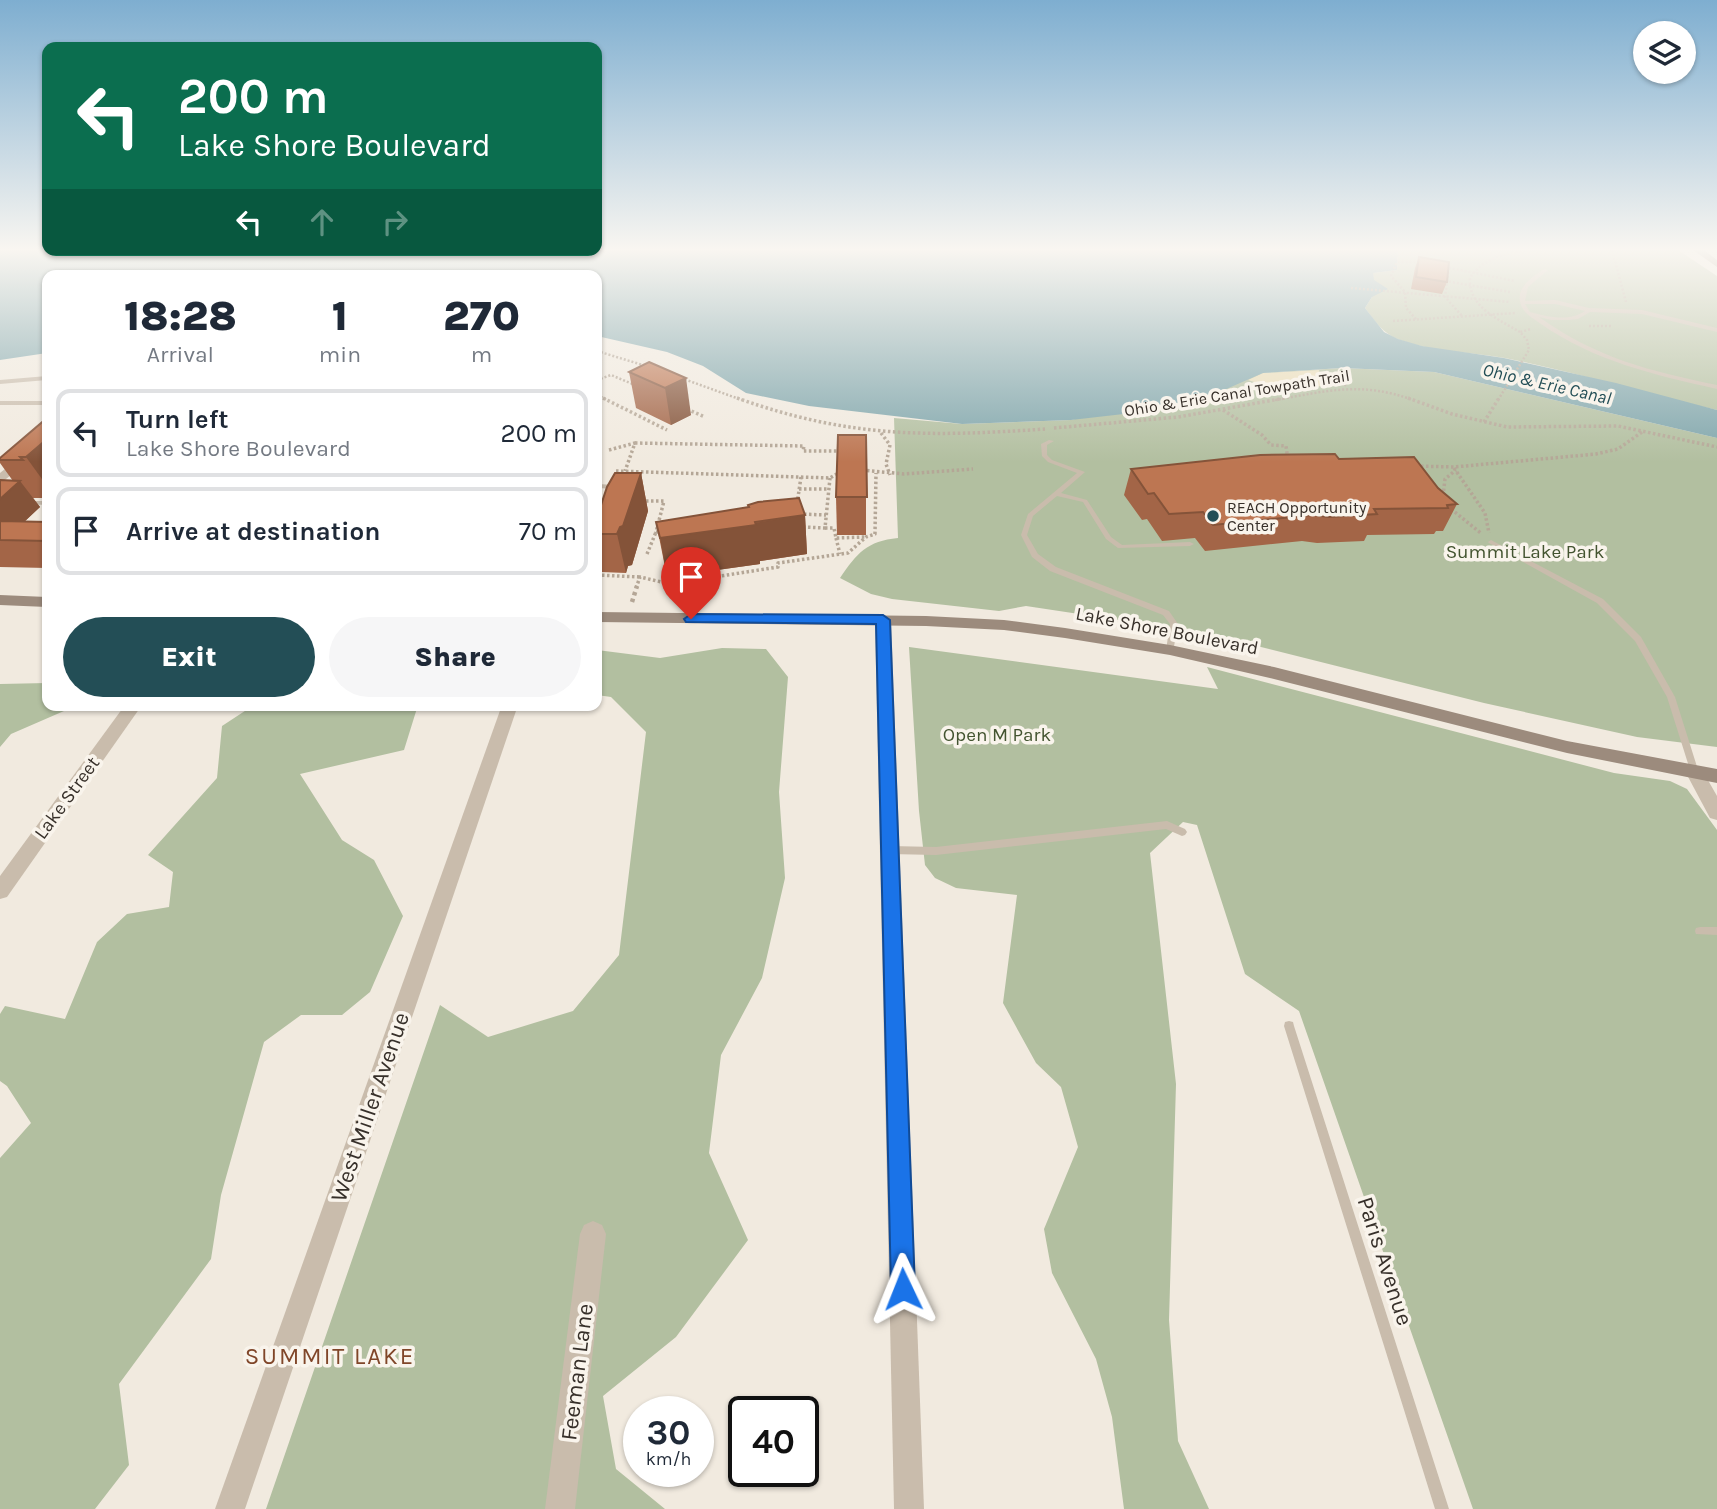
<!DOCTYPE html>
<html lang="en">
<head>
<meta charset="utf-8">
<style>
	body { margin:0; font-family:Karla,sans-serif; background:#f6f6f7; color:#1f2937; height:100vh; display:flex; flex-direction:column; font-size:26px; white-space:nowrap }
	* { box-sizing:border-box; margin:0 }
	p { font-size:23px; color:#747a83 }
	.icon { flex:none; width:38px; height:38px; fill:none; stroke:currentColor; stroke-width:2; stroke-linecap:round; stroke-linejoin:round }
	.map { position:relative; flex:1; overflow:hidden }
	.drawer { position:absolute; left:42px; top:270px; width:560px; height:441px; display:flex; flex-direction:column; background:#fff; border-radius:14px; box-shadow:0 2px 5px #0004 }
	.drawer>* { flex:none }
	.top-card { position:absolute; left:42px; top:42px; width:560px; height:214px; border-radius:14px; box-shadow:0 2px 5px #0004; background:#0b6e4f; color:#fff; overflow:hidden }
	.controls { position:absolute; left:1633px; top:21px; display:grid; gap:14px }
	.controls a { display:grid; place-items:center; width:63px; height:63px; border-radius:50%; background:#fff; box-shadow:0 2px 5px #0004; font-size:35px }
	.speed { position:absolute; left:623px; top:1396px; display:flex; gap:14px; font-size:35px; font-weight:700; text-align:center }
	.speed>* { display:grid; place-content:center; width:91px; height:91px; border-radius:50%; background:#fff; box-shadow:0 2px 5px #0004; line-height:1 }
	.speed small { font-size:18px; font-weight:400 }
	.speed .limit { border:4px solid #111; border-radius:10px; background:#fff; color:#111 }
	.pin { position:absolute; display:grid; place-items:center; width:60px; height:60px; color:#fff; margin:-72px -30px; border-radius:50% 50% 50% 0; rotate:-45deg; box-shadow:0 0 7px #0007 }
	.pin .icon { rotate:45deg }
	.me { position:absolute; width:77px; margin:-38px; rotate:358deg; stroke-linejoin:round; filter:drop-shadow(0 0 5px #0008) }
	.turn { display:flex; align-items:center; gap:24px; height:147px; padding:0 21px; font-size:32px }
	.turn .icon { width:91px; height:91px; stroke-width:2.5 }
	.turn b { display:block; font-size:49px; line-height:60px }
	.lanes { display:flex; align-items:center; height:66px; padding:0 21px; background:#0003; justify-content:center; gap:35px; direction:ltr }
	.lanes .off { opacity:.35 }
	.eta { display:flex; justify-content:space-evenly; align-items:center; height:119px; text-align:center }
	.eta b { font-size:42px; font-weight:800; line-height:49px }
	.primary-button { display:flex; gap:14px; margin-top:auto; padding:14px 21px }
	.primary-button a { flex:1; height:80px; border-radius:42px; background:#234e56; color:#fff; font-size:28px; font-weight:800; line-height:80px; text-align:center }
	.primary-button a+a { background:#f6f6f7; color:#1f2937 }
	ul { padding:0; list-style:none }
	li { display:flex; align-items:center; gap:21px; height:88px; margin:0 14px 10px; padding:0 7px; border:4px solid #e0e1e3; border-radius:14px }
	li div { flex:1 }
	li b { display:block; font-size:26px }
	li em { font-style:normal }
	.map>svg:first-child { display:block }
	.green { fill:#b2bfa0 }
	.sand { fill:#eaddb9 }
	.water { fill:#80a6ac }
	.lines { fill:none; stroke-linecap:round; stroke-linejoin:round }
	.path-far2 { stroke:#b4a696; stroke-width:2.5; stroke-dasharray:2 2; stroke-linecap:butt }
	.path-far1 { stroke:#b4a696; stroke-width:3.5; stroke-dasharray:2.5 2.5; stroke-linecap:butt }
	.path { stroke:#b4a696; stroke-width:4.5; stroke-dasharray:3.5 3.5; stroke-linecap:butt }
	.service { fill:#c9bcac; fill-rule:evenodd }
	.minor { fill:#c9bcac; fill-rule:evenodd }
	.tertiary { fill:#c9bcac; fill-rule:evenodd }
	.secondary { fill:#9c8b7d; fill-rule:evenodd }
	.wall { fill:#a36547 }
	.shaded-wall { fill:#845339 }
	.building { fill:#bd7652; stroke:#845339; stroke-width:2 }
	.route { fill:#1a73e8; stroke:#114b97; stroke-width:2 }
	.poi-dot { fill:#234e56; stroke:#f9f4ec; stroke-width:2.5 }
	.labels { text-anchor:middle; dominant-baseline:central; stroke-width:7; stroke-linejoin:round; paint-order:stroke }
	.far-street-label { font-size:16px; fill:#37302a; stroke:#f9f4ec }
	.far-poi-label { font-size:16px; fill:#37302a; stroke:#f9f4ec; text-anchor:start }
	.far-water-label { font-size:18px; font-style:italic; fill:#234e56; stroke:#f9f4ec }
	.park-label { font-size:19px; fill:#435430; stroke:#f9f4ec }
	.street-label { font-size:19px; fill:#37302a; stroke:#f9f4ec }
	.near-street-label { font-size:23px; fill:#37302a; stroke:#f9f4ec }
	.near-neighbourhood-label { font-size:24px; letter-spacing:2px; fill:#804629; stroke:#f9f4ec }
</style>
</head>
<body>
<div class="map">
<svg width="1717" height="1509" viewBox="0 0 1717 1509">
	<rect width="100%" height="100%" fill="#f1eadf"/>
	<!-- green -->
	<g class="green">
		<path d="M1398,250H1678L1717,276V410C1646,394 1576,372 1505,358C1470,352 1433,352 1400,340C1383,334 1375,321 1365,308L1372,297L1373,273L1397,270Z"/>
		<path d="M1342,368L1434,372L1717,438V747L1637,737L1484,703L1205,633L1026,606L999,611L892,599L871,594L840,578C857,553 867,541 898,538L894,418L962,424L1071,420L1263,373Z"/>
		<path d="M909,647L1218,689L1207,667L1614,773L1670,781L1687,789L1717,830V1509H1473L1299,1011L1245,974L1197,825L1183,822L1150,853L1176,1084L1169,1320L1178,1441L1209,1509H1124L1112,1417L1096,1359L1052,1273L1044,1229L1078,1147L1061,1087L1036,1063L1003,1003L1017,895L956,888L935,878L925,865L919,811Z"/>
		<path d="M722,648L766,649L788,677L779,792L785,878L762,978L721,1055L709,1153L748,1240L676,1337L603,1396L616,1469L665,1509H266L440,1005L488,1037L573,1011L619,955L646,732L611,697L597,695V650L660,658Z"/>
		<path d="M47,683V705H115L111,710L64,711L11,734L0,747V684Z"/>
		<path d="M254,705H418L404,750L300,774L342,840L374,860L403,916L370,992L342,1015H301L264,1042L221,1195L211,1259L119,1384L129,1465L95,1509H0V1158L31,1123L7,1086L0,1081V1014L5,1006L65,1019L97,942L127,914L169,907L173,872L148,855L217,778L222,726Z"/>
	</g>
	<!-- sand -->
	<path class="sand" d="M1319,370L1320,376L1328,380L1325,381L1327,385L1284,392L1248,380L1263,373Z"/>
	<!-- water -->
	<path class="water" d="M1398,250L1397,270L1373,273L1374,280L1388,289L1372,297L1365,308L1384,332L1398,339L1422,346L1504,358L1616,383L1717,410V438L1434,372L1342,368L1263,373L1185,407L1071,420L962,424L809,406L746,393L703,366L667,352L597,336V275H47V353L0,360V250Z"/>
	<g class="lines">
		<!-- path-far2 -->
		<g class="path-far2">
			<path d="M1612,250L1626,302"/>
			<path d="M1445,267L1515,281"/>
			<path d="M1449,268L1445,297L1462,316"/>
			<path d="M1445,281L1510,292"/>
			<path d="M1351,288L1510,302"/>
			<path d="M1416,319L1406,308L1405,292L1391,276L1397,262H1422"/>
			<path d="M1393,321L1515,313"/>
			<path d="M1589,326H1611"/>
			<path d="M1520,332C1498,319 1468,307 1470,278C1483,257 1509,253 1532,250"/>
			<path d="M597,351L646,366"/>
			<path d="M1322,376L1348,386"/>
			<path d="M681,378L742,400"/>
			<path d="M597,380L611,375L635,385"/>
			<path d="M597,395L607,400"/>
			<path d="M1275,400C1327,391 1361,381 1413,400"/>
			<path d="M1498,400L1529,350L1527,340L1520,332L1531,329"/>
		</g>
		<!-- path-far1 -->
		<g class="path-far1">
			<path d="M603,398L667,430"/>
			<path d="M737,398C849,438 928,437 1045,429"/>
			<path d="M1408,398L1452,414L1507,427L1618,426L1717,447"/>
			<path d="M687,409L705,417"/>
			<path d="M1223,410L1262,435L1271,445L1286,446L1288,460"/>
			<path d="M1484,422L1499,398"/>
			<path d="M1054,428L1178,417L1285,398"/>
			<path d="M881,433L890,445L886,464L890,475"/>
			<path d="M635,443L804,446L803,451H842"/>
			<path d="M609,450L635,443L625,471"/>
			<path d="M1416,466L1454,467L1596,454L1618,449L1642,432"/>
			<path d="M1454,468L1485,513L1489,533"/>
			<path d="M862,470L904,474L973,469"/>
			<path d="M616,471L830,478L840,472"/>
			<path d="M799,489H829"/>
			<path d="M1443,496L1445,479L1456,470"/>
			<path d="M641,501H664L656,532H663"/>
			<path d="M797,504L801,477"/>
			<path d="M1451,509L1482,534"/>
			<path d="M799,514L826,515"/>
			<path d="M803,527L825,528L830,478"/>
			<path d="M825,528H834L836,538L865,537"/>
			<path d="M836,538L840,554"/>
			<path d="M647,554L656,532"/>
			<path d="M597,575L640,577"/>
			<path d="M636,588L640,577L670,584L778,567V563L848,553L866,537L875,534L876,473"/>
		</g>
		<!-- path -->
		<path class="path" d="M632,602L637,586"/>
		<!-- service -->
		<g class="service">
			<path d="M1544,269L1548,270L1528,287L1525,301L1555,300L1589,308L1642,310L1717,328V332L1642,314L1590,312L1578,319L1569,320H1551L1539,317C1596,358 1650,371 1717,385V389C1655,375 1594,361 1541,324C1533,318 1521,312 1520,301C1517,286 1534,276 1544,269ZM1525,304H1555L1585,311C1569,322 1548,317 1530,312Z"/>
			<path d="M47,376V380L0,384V380Z"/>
			<rect x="0" y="401" width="47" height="4"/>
			<path d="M1049,440L1054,441L1047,445V455L1052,460L1085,472L1061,493L1087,500L1111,537L1122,545L1190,542L1194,544L1190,546L1118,548L1106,539L1083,502L1057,496L1033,516L1027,535L1038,554L1056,567L1169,611L1178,624L1173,652H1167L1166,650L1170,624L1163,615L1050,571L1032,557L1021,535L1028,514L1077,473L1048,462L1042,456L1041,444Z"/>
			<path d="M597,484L616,485L619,487L616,489L597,488Z"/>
			<path d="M26,501H47V505L24,504L23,503Z"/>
			<path d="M1491,540L1603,599L1641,637L1675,697L1699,773L1698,775H1692L1691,773L1667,697L1635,641L1597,603L1489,543L1488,542Z"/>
			<path d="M1167,821L1185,829L1187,832L1185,835L1182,836L1166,829L936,855L890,854L887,853L885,850L887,847L890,846L936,847Z"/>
			<path d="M1700,927H1717V935L1696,934L1695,931L1696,928Z"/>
			<path d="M1289,1021L1293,1022L1294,1026L1449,1509H1435L1284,1026L1285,1022Z"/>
		</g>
		<!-- minor -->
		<g class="minor">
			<path d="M125,705H142L7,897L0,899V876Z"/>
			<path d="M1695,766L1701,768L1717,796V820L1710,818L1686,773L1689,768Z"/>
			<path d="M593,1221L602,1225L606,1234L575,1509H545L580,1234L584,1225Z"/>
		</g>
		<!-- tertiary -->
		<g class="tertiary">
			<path d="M47,435V445L0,484V473Z"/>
			<path d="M883,615L891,620L924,1509H894L875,620Z"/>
			<path d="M502,705H518L245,1509H215Z"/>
		</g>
		<!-- secondary -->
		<g class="secondary">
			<path d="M1693,250H1704L1717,260V267Z"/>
			<path d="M0,595L47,597V607L0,605Z"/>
			<path d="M597,612L926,616L1004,620L1065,628L1170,645L1274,667L1567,741L1717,769V783L1567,753L1274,679L1170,655L1065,638L1004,630L926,626L597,622Z"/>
		</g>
	</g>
	<!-- wall -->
	<g class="wall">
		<path d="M1419,257L1447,282L1442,294L1411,289L1415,268Z"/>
		<path d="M649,362L691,415L671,425L636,408L629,372Z"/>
		<path d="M47,418V498H33L40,507L25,521L47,522V568L0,567V480L13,481L0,463V458Z"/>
		<path d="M866,435V535H837L836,497Z"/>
		<path d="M1339,459L1438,488L1457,504L1443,531H1436L1434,534L1367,535L1364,541L1317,543L1302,541L1205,551L1195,538L1162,541L1147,519L1142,520L1124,495L1131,469Z"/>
		<path d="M641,473L648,511L632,565L628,566L626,573L601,572L597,557V517Z"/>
		<path d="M805,515L807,554L760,561V564L667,577L656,522Z"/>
	</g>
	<!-- shaded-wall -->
	<g class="shaded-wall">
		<path d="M686,378L691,415L671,425L665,388Z"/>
		<path d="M47,439V486L26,457Z"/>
		<path d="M641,473L648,511L632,565L628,566L626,573L617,534Z"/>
		<path d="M20,481L40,507L5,540H0V499Z"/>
		<path d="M805,515L807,554L760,561V564L667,577L660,538Z"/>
	</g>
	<!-- building -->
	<g class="building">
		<path d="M1419,257L1449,262L1447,282L1416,277Z"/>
		<path d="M649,362L686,378L665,388L629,372Z"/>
		<path d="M47,418V439L26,457H20L23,460H0V458Z"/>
		<path d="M838,435H866L867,497H836Z"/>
		<path d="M1335,454L1339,459L1414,457L1438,488L1457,504L1447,505L1448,508L1374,509L1377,514L1329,517L1313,515L1213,525L1203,512L1169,514L1154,493L1148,494L1131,469L1260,455Z"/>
		<path d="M615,473H641L623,526L620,527L617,534H597V517L607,487Z"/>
		<path d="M0,480L20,481L0,499Z"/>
		<path d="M799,498L805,515L755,522L756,525L660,538L656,522L749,507L748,505L758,502Z"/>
		<path d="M0,521L47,522V541L0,540Z"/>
	</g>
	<!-- sky -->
	<linearGradient id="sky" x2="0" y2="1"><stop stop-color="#7eaed0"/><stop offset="0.54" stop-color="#f9f6f1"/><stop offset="1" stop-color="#f9f6f1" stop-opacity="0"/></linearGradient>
	<rect width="1717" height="462" fill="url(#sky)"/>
	<!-- route -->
	<path class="route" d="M691,614L883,615L890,620L915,1289L911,1298L903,1301L894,1298L891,1289L876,624L686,622L684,619Z"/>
	<!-- markers -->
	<circle class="poi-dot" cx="1213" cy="516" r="7"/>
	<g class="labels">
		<!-- far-street labels -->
		<g class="far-street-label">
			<text transform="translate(1237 393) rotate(-9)">Ohio &amp; Erie Canal Towpath Trail</text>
		</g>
		<!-- far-poi labels -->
		<g class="far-poi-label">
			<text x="1227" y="507">REACH Opportunity<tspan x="1227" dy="18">Center</tspan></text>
		</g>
		<!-- far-water labels -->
		<g class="far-water-label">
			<text transform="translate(1547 384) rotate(13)">Ohio &amp; Erie Canal</text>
		</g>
		<!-- park labels -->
		<g class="park-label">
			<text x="1525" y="552">Summit Lake Park</text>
			<text x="997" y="735">Open M Park</text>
		</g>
		<!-- street labels -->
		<g class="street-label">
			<text transform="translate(1167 631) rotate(11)">Lake Shore Boulevard</text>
			<text transform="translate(67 798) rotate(-54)">Lake Street</text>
		</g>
		<!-- near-street labels -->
		<g class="near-street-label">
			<text transform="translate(370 1107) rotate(-71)">West Miller Avenue</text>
			<text transform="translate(1385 1261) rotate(72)">Paris Avenue</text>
			<text transform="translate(577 1372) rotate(-83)">Feeman Lane</text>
		</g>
		<!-- near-neighbourhood labels -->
		<g class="near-neighbourhood-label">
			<text x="330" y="1356">SUMMIT LAKE</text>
		</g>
	</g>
</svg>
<div class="controls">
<a><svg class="icon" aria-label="layers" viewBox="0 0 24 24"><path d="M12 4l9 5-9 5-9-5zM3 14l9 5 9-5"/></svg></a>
</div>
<div class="speed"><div>30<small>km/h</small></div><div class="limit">40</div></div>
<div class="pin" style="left:691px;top:619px;background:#d93025"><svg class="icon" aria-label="arrive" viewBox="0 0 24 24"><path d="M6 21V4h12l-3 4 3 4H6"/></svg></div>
<svg class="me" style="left:903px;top:1289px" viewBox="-20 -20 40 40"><path d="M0-17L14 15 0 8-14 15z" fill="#1a73e8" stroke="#fff" stroke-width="4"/></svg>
<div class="top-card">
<div class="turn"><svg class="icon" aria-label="left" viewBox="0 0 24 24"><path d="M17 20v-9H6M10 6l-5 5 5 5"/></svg><div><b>200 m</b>Lake Shore Boulevard</div></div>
<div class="lanes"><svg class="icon" aria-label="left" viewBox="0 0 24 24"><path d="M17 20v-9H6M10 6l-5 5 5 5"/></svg><svg class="icon off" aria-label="ahead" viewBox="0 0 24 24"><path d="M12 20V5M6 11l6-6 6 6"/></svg><svg class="icon off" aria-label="right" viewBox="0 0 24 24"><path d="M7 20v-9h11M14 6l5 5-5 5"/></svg></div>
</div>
<section class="drawer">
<div class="eta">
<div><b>18:28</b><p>Arrival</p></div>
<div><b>1</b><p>min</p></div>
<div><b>270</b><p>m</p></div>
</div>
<ul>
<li><svg class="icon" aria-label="left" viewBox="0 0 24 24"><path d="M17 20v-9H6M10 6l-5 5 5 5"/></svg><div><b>Turn left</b><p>Lake Shore Boulevard</p></div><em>200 m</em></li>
<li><svg class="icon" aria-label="arrive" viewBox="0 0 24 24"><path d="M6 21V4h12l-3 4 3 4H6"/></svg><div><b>Arrive at destination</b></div><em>70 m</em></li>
</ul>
<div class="primary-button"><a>Exit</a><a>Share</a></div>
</section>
</div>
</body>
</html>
